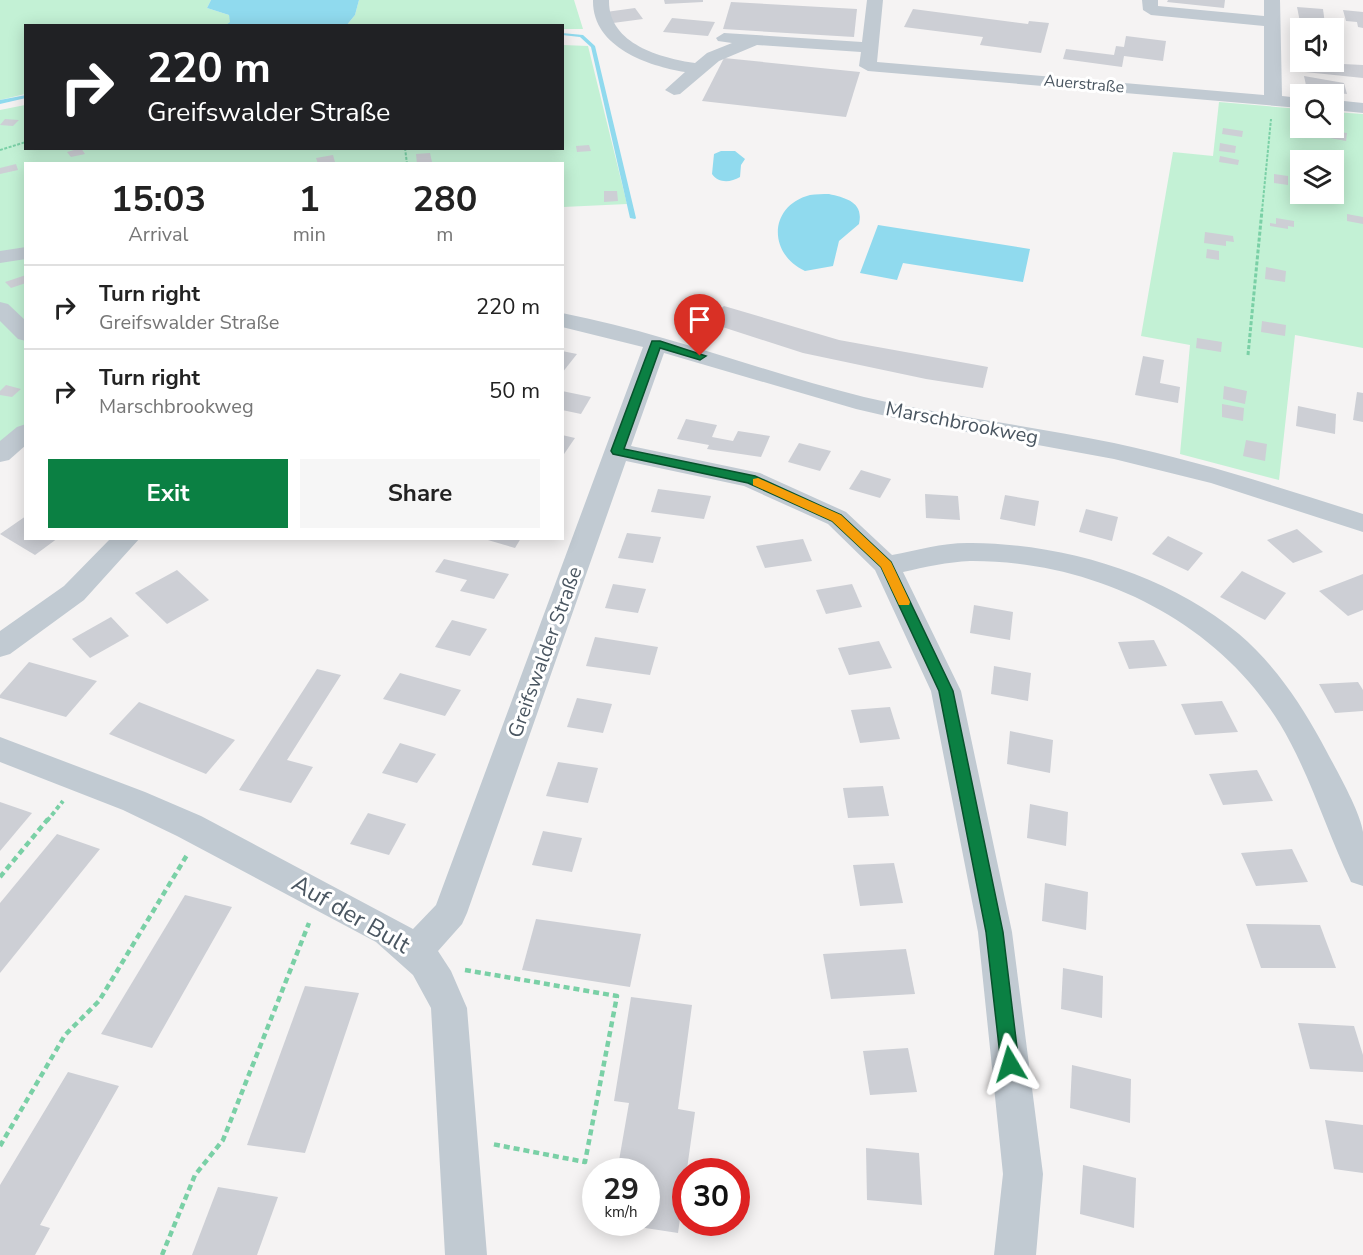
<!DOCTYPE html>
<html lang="en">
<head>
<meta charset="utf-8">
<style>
	body { margin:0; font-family:"Nunito Sans",sans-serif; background:#f6f6f6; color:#222; height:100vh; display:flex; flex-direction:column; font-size:22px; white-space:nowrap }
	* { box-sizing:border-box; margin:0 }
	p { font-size:20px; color:#767676 }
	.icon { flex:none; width:33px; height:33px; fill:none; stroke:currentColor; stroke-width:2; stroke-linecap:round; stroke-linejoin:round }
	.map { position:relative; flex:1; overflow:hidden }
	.details { position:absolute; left:24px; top:162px; width:540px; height:378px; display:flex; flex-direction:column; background:#fff; border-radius:0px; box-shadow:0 3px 15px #0003 }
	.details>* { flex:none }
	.top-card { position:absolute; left:24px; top:24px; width:540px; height:126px; border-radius:0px; box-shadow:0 3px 15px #0003; background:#202124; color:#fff; overflow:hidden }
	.buttons { position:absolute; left:1290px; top:18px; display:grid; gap:12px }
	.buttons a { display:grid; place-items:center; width:54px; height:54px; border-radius:0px; background:#fff; box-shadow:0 3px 15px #0003; font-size:30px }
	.speed { position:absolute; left:582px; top:1158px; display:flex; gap:12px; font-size:30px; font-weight:700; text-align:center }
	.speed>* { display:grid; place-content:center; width:78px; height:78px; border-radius:50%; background:#fff; box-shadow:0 3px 15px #0003; line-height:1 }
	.speed small { font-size:15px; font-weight:400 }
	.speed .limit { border:9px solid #d22; background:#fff; color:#111 }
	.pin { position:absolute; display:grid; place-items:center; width:51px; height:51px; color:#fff; margin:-62px -26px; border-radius:50% 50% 50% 0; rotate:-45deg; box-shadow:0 0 6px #0007 }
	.pin .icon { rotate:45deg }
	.me { position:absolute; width:66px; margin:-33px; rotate:353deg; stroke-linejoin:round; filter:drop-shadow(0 0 4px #0008) }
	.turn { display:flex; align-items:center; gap:21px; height:126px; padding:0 24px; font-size:27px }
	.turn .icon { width:78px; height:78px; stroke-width:2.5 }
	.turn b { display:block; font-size:42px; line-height:51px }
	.eta { display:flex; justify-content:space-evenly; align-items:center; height:102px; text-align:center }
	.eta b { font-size:36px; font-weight:700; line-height:42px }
	.cta { display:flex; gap:12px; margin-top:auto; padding:12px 24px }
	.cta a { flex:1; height:69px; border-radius:0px; background:#0b8043; color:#fff; font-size:24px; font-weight:700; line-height:69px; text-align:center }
	.cta a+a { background:#f6f6f6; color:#222 }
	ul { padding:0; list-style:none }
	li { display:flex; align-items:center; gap:18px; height:84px; padding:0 24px; border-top:2px solid #e0e0e0 }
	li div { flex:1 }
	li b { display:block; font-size:22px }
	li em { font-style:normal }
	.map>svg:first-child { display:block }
	.green { fill:#c3f1d5; fill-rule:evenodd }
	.water { fill:#90daee }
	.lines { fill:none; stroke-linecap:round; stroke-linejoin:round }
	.stream { fill:#90daee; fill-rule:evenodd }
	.building { fill:#cdcfd5 }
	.path-far3 { stroke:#7ad0a6; stroke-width:2; stroke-dasharray:3 1.5; stroke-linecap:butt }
	.path-far2 { stroke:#7ad0a6; stroke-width:3; stroke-dasharray:4 2; stroke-linecap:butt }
	.path-far1 { stroke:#7ad0a6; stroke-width:4; stroke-dasharray:4.5 3; stroke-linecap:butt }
	.path { stroke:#7ad0a6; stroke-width:4.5; stroke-dasharray:6 4; stroke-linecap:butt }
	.minor { fill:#c1cad2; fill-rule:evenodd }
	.route { fill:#0b8043; stroke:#07532c; stroke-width:1.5 }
	.slow { fill:#f59e0b }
	.labels { text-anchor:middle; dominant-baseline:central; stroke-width:6; stroke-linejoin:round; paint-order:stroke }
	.far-street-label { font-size:16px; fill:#4a5661; stroke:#fff }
	.street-label { font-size:20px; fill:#4a5661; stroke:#fff }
	.near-street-label { font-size:24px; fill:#4a5661; stroke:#fff }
</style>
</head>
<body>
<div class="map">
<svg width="1363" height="1255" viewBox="0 0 1363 1255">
	<rect width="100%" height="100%" fill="#f5f3f3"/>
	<!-- green -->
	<g class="green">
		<path d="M0,0H211L207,8L229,15L231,22L226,26H26L25,94L0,100Z"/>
		<path d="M359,0H574L583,29H563L562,26H346L355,15Z"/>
		<path d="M563,45L588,46L627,204L563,207L562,164H26L25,438L0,460V110L25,105L26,148H562Z"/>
		<path d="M1219,102L1300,109V128H1334V112L1363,114V348L1295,335L1279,480L1180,454L1190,345L1141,336L1173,152L1213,156ZM1300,160H1334V194H1300Z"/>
	</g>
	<!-- water -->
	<g class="water">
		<path d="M211,0H359L355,15L346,26L226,25L230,22L229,15L207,8Z"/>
		<path d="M721,151H735L745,159L741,165L740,177C730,183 718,183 712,174L714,154Z"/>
		<path d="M829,194C846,198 864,202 859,224L839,241L833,266L805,271C768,254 768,206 810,195C816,194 823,194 829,194Z"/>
		<path d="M878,225L1030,249L1023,282L903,263L897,280L860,273Z"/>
	</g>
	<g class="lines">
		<!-- stream -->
		<g class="stream">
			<path d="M562,33L583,35L595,46L636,218L635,219L630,218L591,47L580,37L562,35Z"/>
			<path d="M26,95V98L0,104V100Z"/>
		</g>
	</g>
	<!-- building -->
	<g class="building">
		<path d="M664,0H703V2L665,4Z"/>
		<path d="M1168,0H1225L1224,8L1167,2Z"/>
		<path d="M731,2L857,9L854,37L723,29Z"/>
		<path d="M1297,7L1323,9L1325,24L1300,22Z"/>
		<path d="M635,8L643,19L613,23L606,12Z"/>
		<path d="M913,9L1028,24L1029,21L1049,23L1041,53L980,45L983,37L904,27Z"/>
		<path d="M1343,10L1363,12V28L1358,27L1357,22L1346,21Z"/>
		<path d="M672,18L715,22L708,36L663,32Z"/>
		<path d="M1126,36L1166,41L1163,61L1124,56L1122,67L1063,59L1066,49L1114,55L1116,46L1124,47Z"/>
		<path d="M724,58L860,72L846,117L702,101Z"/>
		<path d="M1303,62L1363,65V78L1305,72Z"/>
		<path d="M1304,76L1344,83L1347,94L1307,90Z"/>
		<path d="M5,119L19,120L13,126L0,125Z"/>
		<path d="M1223,128L1243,131L1242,137L1222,134Z"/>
		<path d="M1339,132L1347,133L1346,141L1330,138V134L1339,136Z"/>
		<path d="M1220,143L1236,146L1235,153L1219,151Z"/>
		<path d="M589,145L591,151L577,152L576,146Z"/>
		<path d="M81,148L85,154L71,157L67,152Z"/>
		<path d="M430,153L432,162L417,164L416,154Z"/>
		<path d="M333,155L335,162L318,164L316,158Z"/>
		<path d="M1220,156L1239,160L1238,165L1219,162Z"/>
		<path d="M16,164L18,170L0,174V168Z"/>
		<path d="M1274,174L1288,176V185L1274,183Z"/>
		<path d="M604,191H617L618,201L604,202Z"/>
		<path d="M1347,214L1363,217V224L1347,221Z"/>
		<path d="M1276,218L1294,221V227L1288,226V229L1270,226V223L1276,224Z"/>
		<path d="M1205,232L1233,236L1234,242L1226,241V246L1204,243Z"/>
		<path d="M1207,249L1219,251V260L1206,258Z"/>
		<path d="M1266,267L1286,271L1285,282L1265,279Z"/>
		<path d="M26,275V283L11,288L5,282Z"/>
		<path d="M724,306L839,340L988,367L983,388L926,379L803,353L704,321Z"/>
		<path d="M1262,321L1286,325L1285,336L1261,332Z"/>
		<path d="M1197,338L1222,342L1221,352L1196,348Z"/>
		<path d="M562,351L577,354L562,373Z"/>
		<path d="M1143,356L1164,360L1160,383L1180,387L1178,403L1135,395Z"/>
		<path d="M6,385L21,389L12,397L0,395V391Z"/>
		<path d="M1224,386L1247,391L1245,404L1223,399Z"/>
		<path d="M562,391L591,397L581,414L562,410Z"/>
		<path d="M1357,392L1363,393V422L1353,420Z"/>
		<path d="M1222,404L1244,408L1243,421L1222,417Z"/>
		<path d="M1298,406L1336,414L1335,434L1296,426Z"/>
		<path d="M686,419L717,425L712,437L733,441L738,431L770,436L761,457L707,449L709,445L677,439Z"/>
		<path d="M562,435L575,438L562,457Z"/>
		<path d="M1246,440L1267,444L1265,461L1243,456Z"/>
		<path d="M799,443L831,451L820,471L788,462Z"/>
		<path d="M861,470L891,479L880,498L849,489Z"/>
		<path d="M658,489L711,496L704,519L651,512Z"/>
		<path d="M925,494L958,496L960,520L926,518Z"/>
		<path d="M1005,495L1039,501L1035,526L1000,519Z"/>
		<path d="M1086,509L1118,517L1112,541L1079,532Z"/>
		<path d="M26,516V538H58L35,555L0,534Z"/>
		<path d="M1297,529L1323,552L1293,563L1267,540Z"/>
		<path d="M627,533L661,537L653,563L618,558Z"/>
		<path d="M1168,536L1203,553L1188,571L1152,554Z"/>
		<path d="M481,538H521L515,548Z"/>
		<path d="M803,539L812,561L765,568L756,546Z"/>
		<path d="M444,559L509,574L494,599L460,591L467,580L435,572Z"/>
		<path d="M177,570L209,600L167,624L135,593Z"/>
		<path d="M1242,571L1286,593L1265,620L1220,597Z"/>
		<path d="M1363,574V610L1348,616L1319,591Z"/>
		<path d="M613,584L646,589L638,613L605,608Z"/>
		<path d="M852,584L862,607L826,614L816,590Z"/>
		<path d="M974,605L1013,612L1010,640L970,633Z"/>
		<path d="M111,617L129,636L90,658L72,639Z"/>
		<path d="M452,620L487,629L470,656L435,647Z"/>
		<path d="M595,637L658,647L650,675L586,666Z"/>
		<path d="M1154,640L1167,666L1129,669L1118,642Z"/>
		<path d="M879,641L892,668L849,675L838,648Z"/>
		<path d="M29,662L97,681L66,717L0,698V695Z"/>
		<path d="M994,666L1031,673L1028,701L991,694Z"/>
		<path d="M317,669L341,675L287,760L313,767L291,803L239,790Z"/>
		<path d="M400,673L461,690L445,716L383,699Z"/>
		<path d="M1358,682L1363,690V711L1335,713L1319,684Z"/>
		<path d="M577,698L612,704L603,733L567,727Z"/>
		<path d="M1222,701L1238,732L1195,735L1181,704Z"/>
		<path d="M139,702L235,740L206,774L109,734Z"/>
		<path d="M890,707L900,739L860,743L851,710Z"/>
		<path d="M1010,731L1053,740L1050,773L1007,764Z"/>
		<path d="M400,743L436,754L417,783L382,773Z"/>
		<path d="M558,762L598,768L588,803L546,796Z"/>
		<path d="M1257,770L1273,801L1223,805L1209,774Z"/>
		<path d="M883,786L889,816L848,818L843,788Z"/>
		<path d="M0,802L32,813L0,851Z"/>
		<path d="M1030,804L1068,812L1066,846L1027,838Z"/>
		<path d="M368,813L406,824L389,855L350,844Z"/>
		<path d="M543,831L582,838L572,872L532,865Z"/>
		<path d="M57,834L100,849L0,973V903Z"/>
		<path d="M1292,849L1308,882L1256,886L1241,853Z"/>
		<path d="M894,863L903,903L860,906L853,865Z"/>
		<path d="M1045,883L1088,892L1086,930L1042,921Z"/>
		<path d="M185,895L232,907L152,1048L101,1034Z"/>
		<path d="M536,919L641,934L630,987L522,970Z"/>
		<path d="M1246,924L1320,925L1336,968H1261Z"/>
		<path d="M906,949L915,994L831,999L823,954Z"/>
		<path d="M1063,968L1103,976L1102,1018L1061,1009Z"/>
		<path d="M305,986L359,993L305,1153L247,1145Z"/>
		<path d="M631,997L692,1005L678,1109L695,1112L678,1233L619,1224L646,1222V1172H617L629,1103L614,1101Z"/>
		<path d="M1298,1023L1354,1026L1363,1055V1072L1310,1069Z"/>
		<path d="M908,1048L917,1092L870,1095L863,1051Z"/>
		<path d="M1072,1065L1131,1079L1130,1123L1070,1108Z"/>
		<path d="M68,1072L119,1086L40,1225L50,1228L35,1255H0V1185Z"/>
		<path d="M1325,1120L1363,1125V1173L1334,1169Z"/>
		<path d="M866,1148L919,1153L922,1205L867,1200Z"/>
		<path d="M1083,1165L1136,1178L1134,1228L1080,1214Z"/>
		<path d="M218,1187L278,1197L257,1255H192Z"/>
	</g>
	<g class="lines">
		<!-- path-far3 -->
		<g class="path-far3">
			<path d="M405,148L407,164"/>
			<path d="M0,150L26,142"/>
			<path d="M1262,211L1271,119"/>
		</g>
		<!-- path-far2 -->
		<path class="path-far2" d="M1248,355L1262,210"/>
		<!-- path-far1 -->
		<path class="path-far1" d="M47,821L63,801"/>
		<!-- path -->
		<g class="path">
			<path d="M0,877L48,819"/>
			<path d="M465,970L617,996L585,1162L492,1144"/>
			<path d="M0,1146L65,1035L99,1001L187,855"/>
			<path d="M162,1255L195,1175L223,1140L309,923"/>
		</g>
		<!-- minor -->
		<g class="minor">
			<path d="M593,0H609C608,44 661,58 695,63L707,53L732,43L718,41L716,38L724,33L862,42L867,0H883L877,62L1264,95V26L1151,15L1143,10L1142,0H1158V6L1264,16V0H1280L1282,96L1300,98V108L868,71L859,66L861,52L757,45L719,61L680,94L674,95L665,90L685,72C648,66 592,47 593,0Z"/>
			<path d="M1334,100L1363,103V113L1334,110Z"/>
			<path d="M26,247V259L0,263V251Z"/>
			<path d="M0,302L8,304L26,321V341L18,339L0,321Z"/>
			<path d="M562,313C665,333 763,372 864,397C947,416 1031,426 1114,443C1199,461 1281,488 1363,514V532L1211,483L1114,459L912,422L856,409L664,353L631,446L760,473L846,512L892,555C918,550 945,542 972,543C1064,544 1167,574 1239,634C1273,663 1300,702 1321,741C1332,762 1360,810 1363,832C1363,849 1363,869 1363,886L1351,882C1326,830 1310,774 1280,724C1216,619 1092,560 970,561C948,562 925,567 903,572L961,691L1012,932L1043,1174L1036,1255H994L1003,1174L978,932L931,691L875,570L828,524L744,486L626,461L467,913L462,924L438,951L451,971L467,1008L487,1255H445L431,1008L413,975L376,942L177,836L123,810L0,762V737L145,792L201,816L413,929L436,905L643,347L562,327Z"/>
			<path d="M26,424V445L9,460L0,462V441L17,427Z"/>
			<path d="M111,538H140L84,600L10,654L0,657V631L64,586Z"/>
		</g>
	</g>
	<!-- route -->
	<path class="route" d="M652,341H660L706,356L700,360L660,348L624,449L755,476L841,515L891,562L953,691L1003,932L1019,1064L1016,1070L1010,1073L1004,1070L1001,1064L986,932L939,691L881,567L832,521L748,483L613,454L611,451Z"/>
	<!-- slow -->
	<path class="slow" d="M758,478L841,515L891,562L910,602L909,605H899L881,567L832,521L753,485V479Z"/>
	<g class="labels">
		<!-- far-street labels -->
		<g class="far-street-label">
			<text transform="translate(1084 84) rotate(5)">Auerstraße</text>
		</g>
		<!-- street labels -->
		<g class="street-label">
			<text transform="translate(962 423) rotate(11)">Marschbrookweg</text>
			<text transform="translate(545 652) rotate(-70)">Greifswalder Straße</text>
		</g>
		<!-- near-street labels -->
		<g class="near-street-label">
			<text transform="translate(351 914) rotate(30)">Auf der Bult</text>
		</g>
	</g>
</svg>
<div class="buttons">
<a><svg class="icon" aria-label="sound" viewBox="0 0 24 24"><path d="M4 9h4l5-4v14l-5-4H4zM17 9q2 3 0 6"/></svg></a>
<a><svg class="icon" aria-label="search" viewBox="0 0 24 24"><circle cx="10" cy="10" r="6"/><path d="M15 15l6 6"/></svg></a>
<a><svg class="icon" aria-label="layers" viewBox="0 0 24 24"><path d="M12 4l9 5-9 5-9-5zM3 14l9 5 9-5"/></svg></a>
</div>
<div class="speed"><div>29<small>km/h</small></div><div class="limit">30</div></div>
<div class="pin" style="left:700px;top:356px;background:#d93025"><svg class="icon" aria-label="arrive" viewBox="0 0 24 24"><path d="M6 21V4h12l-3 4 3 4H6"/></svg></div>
<svg class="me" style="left:1010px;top:1064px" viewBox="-20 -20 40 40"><path d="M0-17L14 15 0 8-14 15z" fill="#0b8043" stroke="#fff" stroke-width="4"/></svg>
<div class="top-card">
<div class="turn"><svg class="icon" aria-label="right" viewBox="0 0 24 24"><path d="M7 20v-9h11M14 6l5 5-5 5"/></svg><div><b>220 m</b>Greifswalder Straße</div></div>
</div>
<section class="details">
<div class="eta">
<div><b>15:03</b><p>Arrival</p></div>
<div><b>1</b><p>min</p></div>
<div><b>280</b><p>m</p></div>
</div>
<ul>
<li><svg class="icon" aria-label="right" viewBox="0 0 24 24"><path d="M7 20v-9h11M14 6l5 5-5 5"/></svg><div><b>Turn right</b><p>Greifswalder Straße</p></div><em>220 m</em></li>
<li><svg class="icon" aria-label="right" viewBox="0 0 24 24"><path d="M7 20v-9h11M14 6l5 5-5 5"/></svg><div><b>Turn right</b><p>Marschbrookweg</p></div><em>50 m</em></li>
</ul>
<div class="cta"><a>Exit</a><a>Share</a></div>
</section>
</div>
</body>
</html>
